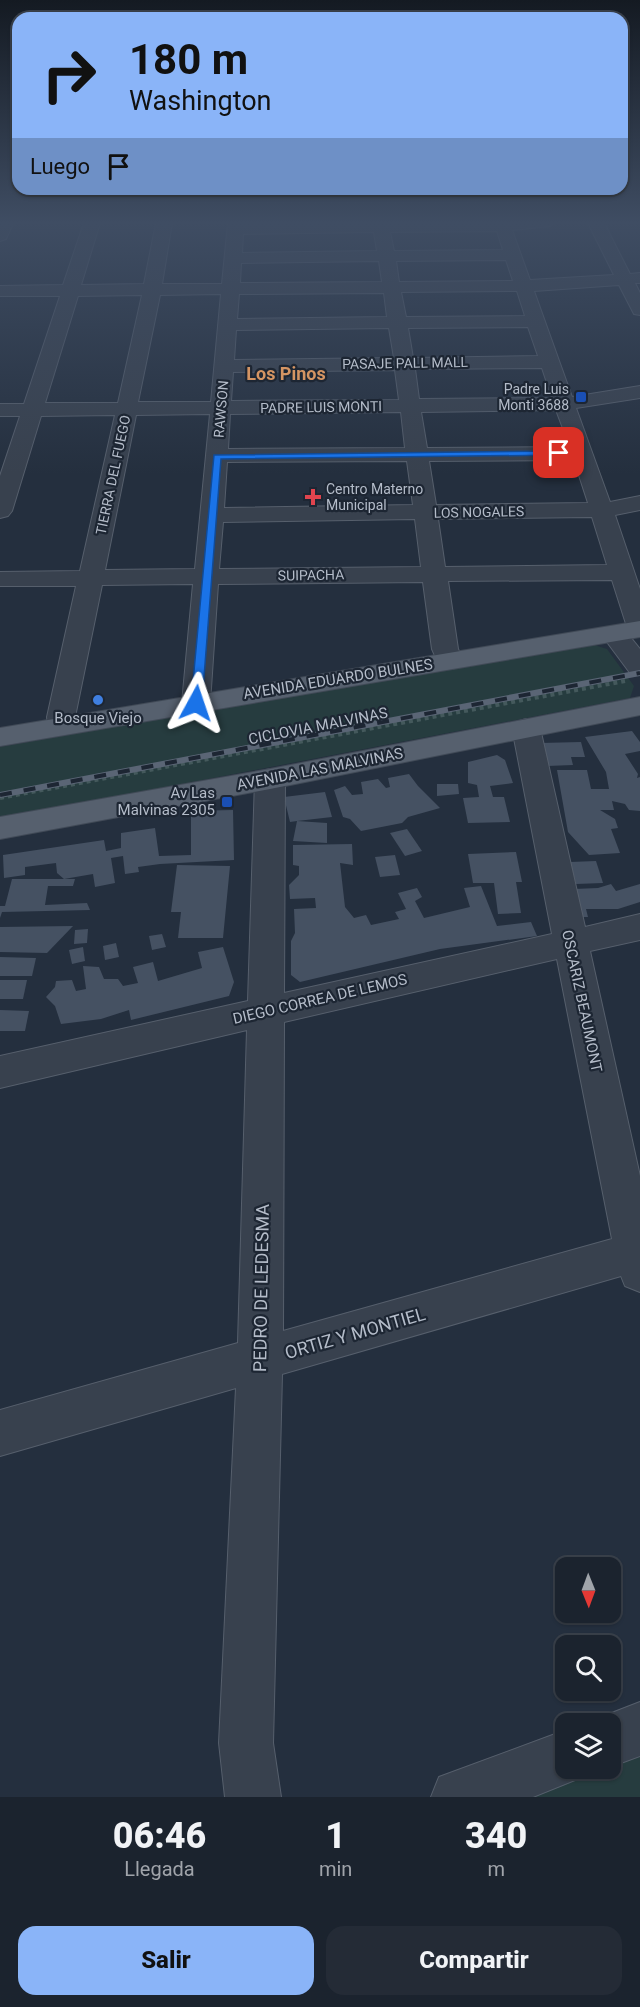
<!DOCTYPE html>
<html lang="es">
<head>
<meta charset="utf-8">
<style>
	body { margin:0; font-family:Roboto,sans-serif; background:#242b36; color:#f1f3f6; height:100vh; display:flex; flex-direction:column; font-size:22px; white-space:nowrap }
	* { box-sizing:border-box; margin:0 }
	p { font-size:20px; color:#a0a4aa }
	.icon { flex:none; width:33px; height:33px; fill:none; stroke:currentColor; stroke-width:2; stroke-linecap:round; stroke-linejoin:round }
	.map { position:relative; height:1797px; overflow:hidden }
	.sheet { display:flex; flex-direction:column; background:#1b232e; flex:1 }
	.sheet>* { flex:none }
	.banner { position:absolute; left:12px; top:12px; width:616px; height:183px; border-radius:18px; box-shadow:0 2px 4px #0004,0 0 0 2px #39404a; background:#8ab4f8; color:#111; overflow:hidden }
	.needle { width:39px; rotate:179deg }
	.controls { position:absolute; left:555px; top:1557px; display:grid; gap:12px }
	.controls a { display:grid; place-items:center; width:66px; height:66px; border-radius:12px; background:#1b232e; box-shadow:0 2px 4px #0004,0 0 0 2px #39404a; font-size:30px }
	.pin { position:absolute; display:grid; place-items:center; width:51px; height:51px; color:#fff; margin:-26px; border-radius:12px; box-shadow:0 3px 9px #0006 }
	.me { position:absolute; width:66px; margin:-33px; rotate:5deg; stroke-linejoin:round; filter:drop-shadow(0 0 4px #0008) }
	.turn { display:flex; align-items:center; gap:21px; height:126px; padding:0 18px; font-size:27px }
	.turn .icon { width:78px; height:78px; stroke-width:2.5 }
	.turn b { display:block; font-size:42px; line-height:51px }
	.then { display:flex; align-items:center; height:57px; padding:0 18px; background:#0003; gap:12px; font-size:22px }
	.eta { display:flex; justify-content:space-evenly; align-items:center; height:102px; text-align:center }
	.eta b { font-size:36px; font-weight:800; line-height:42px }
	.action { display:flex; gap:12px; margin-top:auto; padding:12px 18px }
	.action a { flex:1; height:69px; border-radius:18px; background:#8ab4f8; color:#111; font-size:24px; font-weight:800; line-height:69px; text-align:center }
	.action a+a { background:#242b36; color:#f1f3f6 }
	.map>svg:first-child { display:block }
	.green { fill:#263c3f }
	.building { fill:#455162 }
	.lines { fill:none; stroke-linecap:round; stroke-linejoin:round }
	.minor-casing { stroke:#565f6c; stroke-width:2 }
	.major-casing { stroke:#414a57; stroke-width:2 }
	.path { stroke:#44595c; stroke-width:4; stroke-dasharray:4 4; stroke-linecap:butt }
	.minor { fill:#38414e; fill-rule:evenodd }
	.major { fill:#56606e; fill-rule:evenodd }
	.rail-casing { stroke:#5a6575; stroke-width:6 }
	.rail { stroke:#1d2633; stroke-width:4; stroke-dasharray:12; stroke-linecap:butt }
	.route { fill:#1a73e8; stroke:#114b97; stroke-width:1.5 }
	.transit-dot { fill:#1a4fb4; stroke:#1d2633; stroke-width:2 }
	.health-dot { fill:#e0444e; stroke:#1d2633; stroke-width:2 }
	.shop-dot { fill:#3f7fe0; stroke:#1d2633; stroke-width:2 }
	.labels { text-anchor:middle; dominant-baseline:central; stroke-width:4.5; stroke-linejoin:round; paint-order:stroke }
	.far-street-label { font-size:14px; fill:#b4bcc9; stroke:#1d2633 }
	.far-poi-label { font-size:14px; fill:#b4bcc9; stroke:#1d2633; text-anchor:end }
	.street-label { font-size:15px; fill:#b4bcc9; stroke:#1d2633 }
	.poi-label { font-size:15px; fill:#b4bcc9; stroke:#1d2633 }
	.far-district-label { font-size:18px; font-weight:bold; fill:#d59563; stroke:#1d2633 }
	.near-street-label { font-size:18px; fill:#b4bcc9; stroke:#1d2633 }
</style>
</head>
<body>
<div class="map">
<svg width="640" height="1797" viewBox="0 0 640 1797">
	<rect width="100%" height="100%" fill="#242f3e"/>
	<!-- green -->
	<g class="green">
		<path d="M588,643L607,649L634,686L630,698L0,819V747Z"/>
		<path d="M640,1756V1797H528L610,1768L611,1766Z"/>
	</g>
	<!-- building -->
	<g class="building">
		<path d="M632,731L640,742V751L625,754L638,774L637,778L640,777V811L629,810L625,804L612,801L614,810H600L615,819L618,828L611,829L620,853L589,855L568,832L557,770H587L591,789H609L606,772L585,737Z"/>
		<path d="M581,742L585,757H571L573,765L547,766L540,743Z"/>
		<path d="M497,755L505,760L513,783L490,786L493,797H504L510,822L468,823L463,798L479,797L477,785L468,783V762Z"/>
		<path d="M409,774L418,786L440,808L408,817L402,823L361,831L350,819L343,817L334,790L345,786L352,795L363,794L361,782L378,779L386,788L390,787L388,778Z"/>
		<path d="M437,784H458L459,794L437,796Z"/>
		<path d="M325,792L332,817L297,821L327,823V843L293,841L297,821L290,822L284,797Z"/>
		<path d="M233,810L234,860L160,864L138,867L139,872L125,874L123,856L111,858L115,883L95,887L93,874L64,879L57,873L56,863L25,867V875L4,878L3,855L104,840L106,851L121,848V833L155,828L159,856L191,855V811Z"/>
		<path d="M407,829L422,851L405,856L390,833Z"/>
		<path d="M352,844L353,865L340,863L345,907L354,918L366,915L371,925L399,919L395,912L406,909L398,893L417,888L422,897L415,901L424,918L470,907L464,888L481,886L497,926L531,922L537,936L440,949L300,982L291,975V941L295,933L294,909L316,908L315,898L290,899L289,885L299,875V866L293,865V845Z"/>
		<path d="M516,852L522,882H516L521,913L498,914L494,883H473L468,854Z"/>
		<path d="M395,855L400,875L380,877L375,857Z"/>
		<path d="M596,861L603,883L576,884L570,862Z"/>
		<path d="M177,865L230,866L223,938H178L181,912H171Z"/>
		<path d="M12,879H75L73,886H48L45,905L87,903L90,910L2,912L0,918V906H5Z"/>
		<path d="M611,884L616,891L640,884V902L618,909H586L588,917H580L574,889L598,888Z"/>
		<path d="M73,926L47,953L0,952V927Z"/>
		<path d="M88,929L87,943L74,944L75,930Z"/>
		<path d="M162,934L166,947L152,950L149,936Z"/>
		<path d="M116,943L119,957L105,960L103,946Z"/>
		<path d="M83,947L85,961L72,964L69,950Z"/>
		<path d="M223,947L234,982L229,996L131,1020L129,1010L101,1019L61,1024L55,1006L46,997L55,987L56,981L72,980L76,991L86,989L83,966L99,967L104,979H118L123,986L138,983L133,967L153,962L158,981L202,968L198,952Z"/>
		<path d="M0,957L36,958L32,976H0Z"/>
		<path d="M0,980H27L23,999H0Z"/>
		<path d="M0,1010L29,1011L25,1031H0Z"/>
	</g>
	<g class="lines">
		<!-- minor casing -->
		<g class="minor-casing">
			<g id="minor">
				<path d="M0,223H13L6,239L0,241Z"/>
				<path d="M84,223H100L81,285L144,284L156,223H172L162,284H222L228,223H553L551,226L512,230L530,280L614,275L588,223H604L630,274L640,273V283H635L640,293V315L634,314L619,285L534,291L572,397L640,386V398L576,408L610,502L640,496V510L615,515L640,589V635L631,633L627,627L612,580L448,581L458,649L463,661L460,667L450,669L440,667L432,649L423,582L218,584L210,703L206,709L196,712L186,709L182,703L193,584L102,585L75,717L76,726L72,732L62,735L52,732L48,726L47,717L76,586H0V572L80,571L115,415L41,416L12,511L8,516L0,518V476L20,416H0V404H24L60,296H0V286L63,285ZM497,231L503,250L394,251L390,232ZM374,232L377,251L242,253L243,234ZM506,260L513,281L399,282L396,261ZM379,261L382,282L240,283L241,263ZM517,291L525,316L406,317L401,292ZM384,293L387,317L237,319L239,294ZM221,294L211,402H138L160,295ZM142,295L118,403H45L78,296ZM528,327L538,356L413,358L408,328ZM389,328L394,358L234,360L236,330ZM542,368L552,398L419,399L415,369ZM395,370L399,400L231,401L233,372ZM556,410L570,447L427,448L421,412ZM401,412L405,448L228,449L230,414ZM210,414L195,569L105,570L136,415ZM574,460L588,503L436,505L429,461ZM407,461L413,505L224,508L227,462ZM592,517L607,565L445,567L438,519ZM415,519L421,567L219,569L223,522Z"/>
				<path d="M614,626L623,628L640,649V675L630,673L601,634L605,628Z"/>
				<path d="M526,719L536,722L540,728L585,927L640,914V940L590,951L640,1176V1292L625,1286L621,1276L282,1374L273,1743L281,1797H225L219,1743L236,1388L0,1456V1410L238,1343L247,1030L0,1088V1056L248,1001L255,779L259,772L270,769L281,772L285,779L284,993L552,934L512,728L516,722ZM557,959L612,1239L283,1331L284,1022Z"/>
				<path d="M640,1702V1756L610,1767V1724H590L591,1721Z"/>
				<path d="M566,1730V1768H589L585,1776L533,1797H431L439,1777Z"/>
			</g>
		</g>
		<!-- major casing -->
		<g class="major-casing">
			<g id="major">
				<path d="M640,621V637L0,746V728Z"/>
				<path d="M640,697V715L270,789L0,839V817L270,769Z"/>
			</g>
		</g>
		<!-- path -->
		<path class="path" d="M0,798L625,681"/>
		<!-- minor -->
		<use href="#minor" class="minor"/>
		<!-- major -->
		<use href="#major" class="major"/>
		<!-- rail casing -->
		<g class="rail-casing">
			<path id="rail" d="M0,795L640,673"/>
		</g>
		<!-- rail -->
		<use href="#rail" class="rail"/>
	</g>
	<!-- sky -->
	<linearGradient id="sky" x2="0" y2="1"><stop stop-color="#141a22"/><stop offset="0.47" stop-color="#3f4d63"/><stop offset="1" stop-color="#3f4d63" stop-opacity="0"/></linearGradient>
	<rect width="640" height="474" fill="url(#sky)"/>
	<!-- route -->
	<path class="route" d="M559,451L564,453L563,455L221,459L202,703L196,706L192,705L191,703L214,455Z"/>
	<!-- markers -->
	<g class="transit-dot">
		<rect x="575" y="391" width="12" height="12" rx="3"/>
		<rect x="221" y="796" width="12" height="12" rx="3"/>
	</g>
	<path class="health-dot" d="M310 488h6v6h6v6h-6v6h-6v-6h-6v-6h6z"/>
	<circle class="shop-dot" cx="98" cy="700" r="6"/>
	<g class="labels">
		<!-- far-street labels -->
		<g class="far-street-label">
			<text transform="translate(405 363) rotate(-1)">PASAJE PALL MALL</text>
			<text transform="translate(321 407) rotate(-1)">PADRE LUIS MONTI</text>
			<text transform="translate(221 409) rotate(-85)">RAWSON</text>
			<text transform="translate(113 475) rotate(-78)">TIERRA DEL FUEGO</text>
			<text transform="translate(479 512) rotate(-1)">LOS NOGALES</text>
			<text transform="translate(311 575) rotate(-1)">SUIPACHA</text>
		</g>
		<!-- far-poi labels -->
		<g class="far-poi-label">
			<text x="569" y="389">Padre Luis<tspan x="569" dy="16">Monti 3688</tspan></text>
			<text x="326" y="489" text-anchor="start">Centro Materno<tspan x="326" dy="16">Municipal</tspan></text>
		</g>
		<!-- street labels -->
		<g class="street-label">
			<text transform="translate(338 679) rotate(-9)">AVENIDA EDUARDO BULNES</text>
			<text transform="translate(318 726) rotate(-11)">CICLOVIA MALVINAS</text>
			<text transform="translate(320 769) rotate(-11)">AVENIDA LAS MALVINAS</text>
			<text transform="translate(320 999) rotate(-13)">DIEGO CORREA DE LEMOS</text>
			<text transform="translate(582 1001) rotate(78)">OSCARIZ BEAUMONT</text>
		</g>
		<!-- poi labels -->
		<g class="poi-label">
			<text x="98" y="718">Bosque Viejo</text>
			<text x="215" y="793" text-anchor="end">Av Las<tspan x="215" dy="17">Malvinas 2305</tspan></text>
		</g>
		<!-- far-district labels -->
		<g class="far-district-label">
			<text x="286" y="373">Los Pinos</text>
		</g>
		<!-- near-street labels -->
		<g class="near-street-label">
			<text transform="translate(261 1288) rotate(-89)">PEDRO DE LEDESMA</text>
			<text transform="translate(355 1333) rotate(-16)">ORTIZ Y MONTIEL</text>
		</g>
	</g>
</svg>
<div class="controls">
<a><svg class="needle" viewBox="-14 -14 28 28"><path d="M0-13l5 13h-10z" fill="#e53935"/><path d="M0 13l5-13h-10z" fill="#a0a4aa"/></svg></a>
<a><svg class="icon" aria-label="search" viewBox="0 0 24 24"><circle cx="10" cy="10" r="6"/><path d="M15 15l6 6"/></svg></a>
<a><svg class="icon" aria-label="layers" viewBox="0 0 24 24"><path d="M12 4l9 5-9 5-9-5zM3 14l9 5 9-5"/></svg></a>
</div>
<div class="pin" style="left:559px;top:453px;background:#d93025"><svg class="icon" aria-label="arrive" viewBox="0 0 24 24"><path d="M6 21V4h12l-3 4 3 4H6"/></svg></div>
<svg class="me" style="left:196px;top:703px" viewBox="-20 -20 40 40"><path d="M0-17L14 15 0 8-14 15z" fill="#1a73e8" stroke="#fff" stroke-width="4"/></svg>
<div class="banner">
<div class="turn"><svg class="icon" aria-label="right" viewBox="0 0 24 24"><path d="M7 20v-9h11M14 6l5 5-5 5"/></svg><div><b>180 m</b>Washington</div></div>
<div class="then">Luego<svg class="icon" aria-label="arrive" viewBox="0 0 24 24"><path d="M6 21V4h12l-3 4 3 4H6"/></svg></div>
</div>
</div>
<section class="sheet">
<div class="eta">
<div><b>06:46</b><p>Llegada</p></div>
<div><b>1</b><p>min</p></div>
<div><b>340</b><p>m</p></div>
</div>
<div class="action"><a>Salir</a><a>Compartir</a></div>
</section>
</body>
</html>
